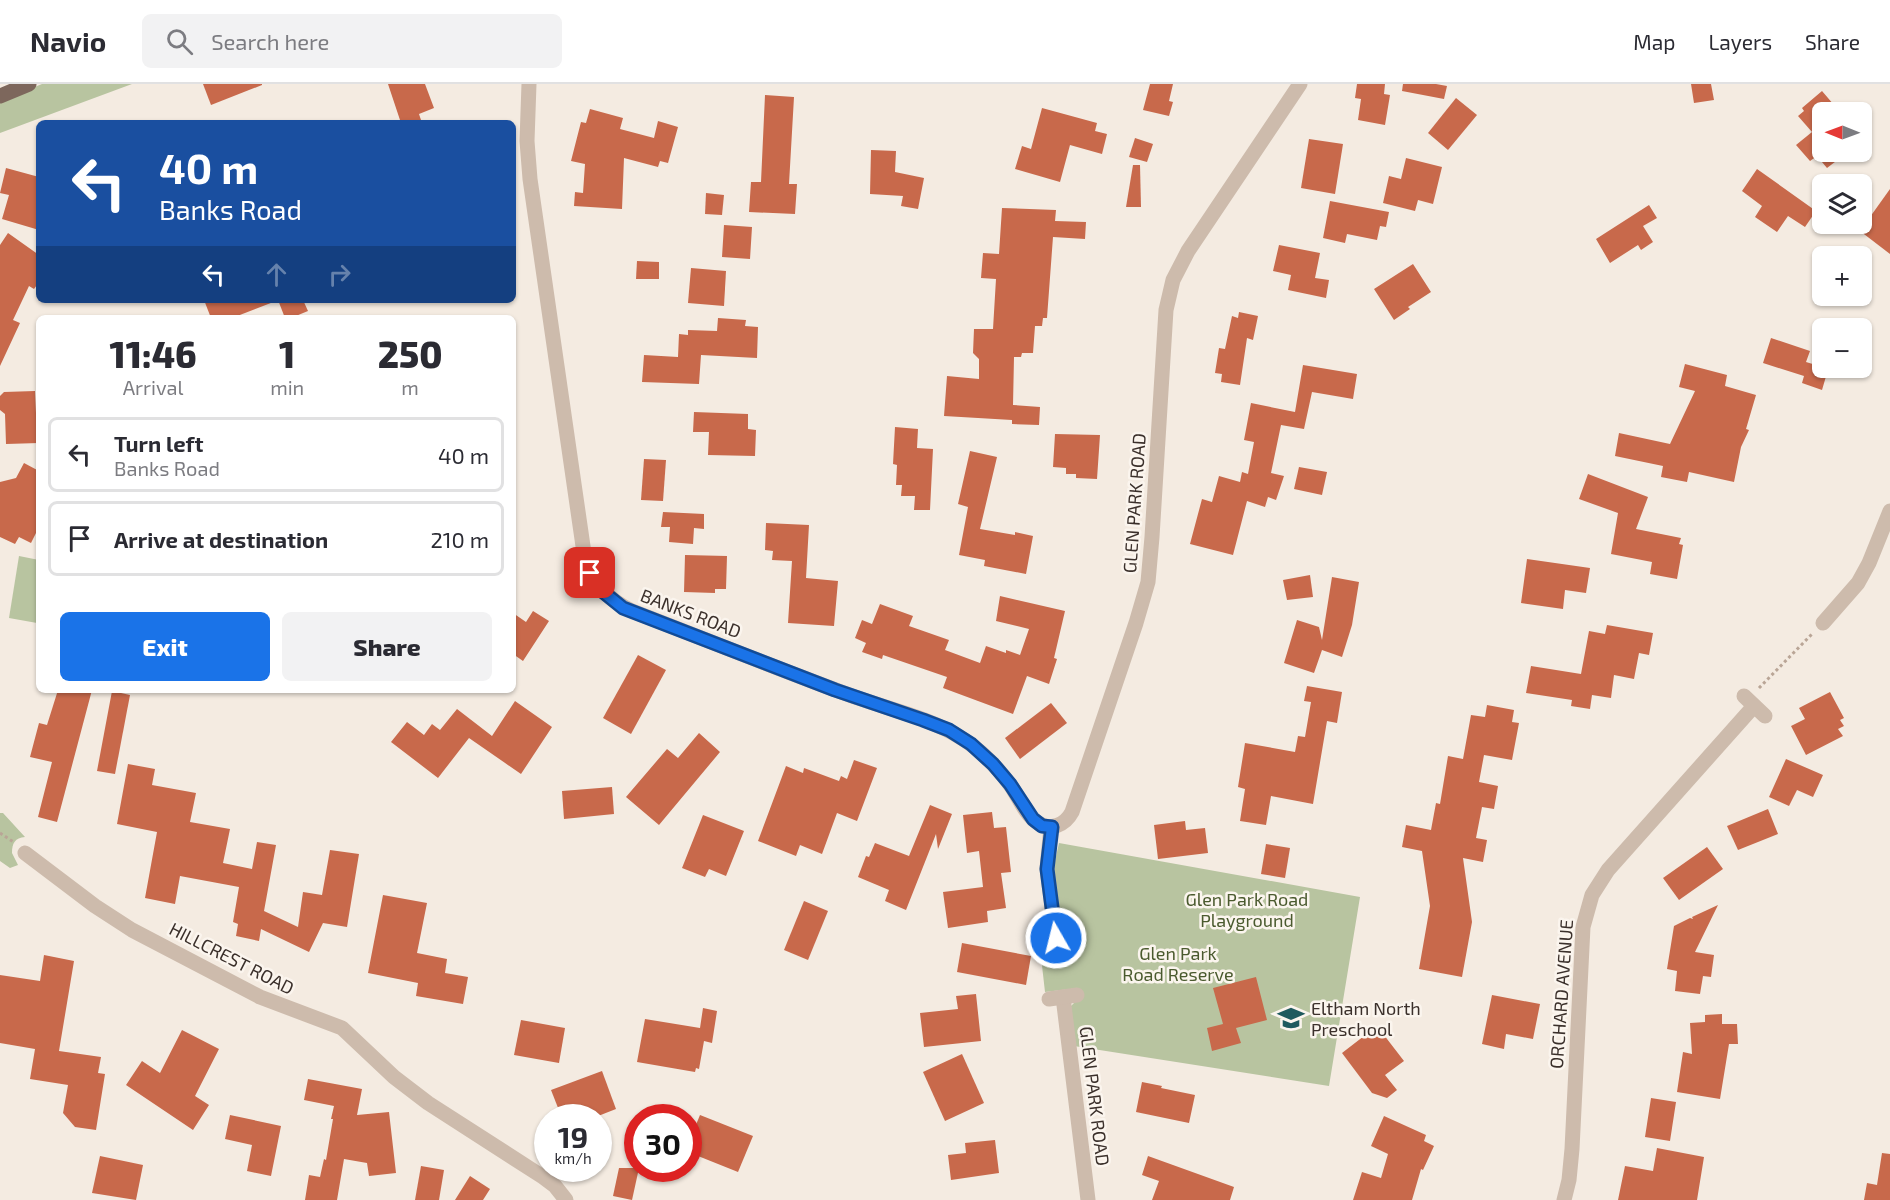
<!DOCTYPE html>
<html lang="en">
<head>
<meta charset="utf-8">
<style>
	body { margin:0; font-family:"Exo 2",sans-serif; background:#f2f2f3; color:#2b2b33; height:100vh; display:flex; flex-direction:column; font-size:22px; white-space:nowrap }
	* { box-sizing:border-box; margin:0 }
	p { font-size:20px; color:#7c7c81 }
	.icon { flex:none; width:33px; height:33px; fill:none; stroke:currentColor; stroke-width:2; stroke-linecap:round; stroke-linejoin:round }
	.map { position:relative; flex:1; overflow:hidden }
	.side { position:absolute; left:36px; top:231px; width:480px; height:378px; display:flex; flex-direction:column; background:#fff; border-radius:9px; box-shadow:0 2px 4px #0004 }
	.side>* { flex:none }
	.banner { position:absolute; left:36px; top:36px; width:480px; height:183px; border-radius:9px; box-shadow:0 2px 4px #0004; background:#1a4fa0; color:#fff; overflow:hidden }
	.needle { width:39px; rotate:271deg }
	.controls { position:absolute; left:1812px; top:18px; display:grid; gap:12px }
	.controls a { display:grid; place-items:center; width:60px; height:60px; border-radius:9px; background:#fff; box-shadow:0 2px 4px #0004; font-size:30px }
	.speed { position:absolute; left:534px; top:1020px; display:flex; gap:12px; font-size:30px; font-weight:700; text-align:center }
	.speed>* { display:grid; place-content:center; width:78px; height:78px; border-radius:50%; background:#fff; box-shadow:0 2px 4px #0004; line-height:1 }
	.speed small { font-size:15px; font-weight:400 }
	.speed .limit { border:9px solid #d22; background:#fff; color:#111 }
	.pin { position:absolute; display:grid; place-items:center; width:51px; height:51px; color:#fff; margin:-26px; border-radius:12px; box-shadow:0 3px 9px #0006 }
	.me { position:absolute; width:66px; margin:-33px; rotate:352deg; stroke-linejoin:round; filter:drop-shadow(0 0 4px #0008) }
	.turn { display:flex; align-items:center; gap:21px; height:126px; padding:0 24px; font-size:27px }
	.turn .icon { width:78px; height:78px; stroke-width:2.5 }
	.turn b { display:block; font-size:42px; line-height:51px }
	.lanes { display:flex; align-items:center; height:57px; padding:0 24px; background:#0003; justify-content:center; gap:30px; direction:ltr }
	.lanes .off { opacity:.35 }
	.eta { display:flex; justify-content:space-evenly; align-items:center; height:102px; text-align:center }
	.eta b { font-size:36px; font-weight:800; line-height:42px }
	.button { display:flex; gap:12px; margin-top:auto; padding:12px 24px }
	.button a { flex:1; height:69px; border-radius:9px; background:#1a73e8; color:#fff; font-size:24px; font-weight:800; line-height:69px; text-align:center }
	.button a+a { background:#f2f2f3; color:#2b2b33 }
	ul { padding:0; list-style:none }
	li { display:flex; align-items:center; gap:18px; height:75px; margin:0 12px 9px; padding:0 12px; border:3px solid #e1e1e2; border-radius:9px }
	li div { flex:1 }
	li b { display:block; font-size:22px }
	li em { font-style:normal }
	header { display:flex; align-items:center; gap:36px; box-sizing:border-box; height:84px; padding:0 30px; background:#fff; border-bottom:2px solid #e1e1e2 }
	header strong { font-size:28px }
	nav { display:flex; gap:33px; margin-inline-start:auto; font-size:21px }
	.search { width:420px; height:54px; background:#f2f2f3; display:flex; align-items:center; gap:15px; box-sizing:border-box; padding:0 21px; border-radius:9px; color:#7c7c81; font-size:22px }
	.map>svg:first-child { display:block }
	.green { fill:#b8c4a0 }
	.building { fill:#c8694b }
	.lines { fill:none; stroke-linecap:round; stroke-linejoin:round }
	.path { stroke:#b9a596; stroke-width:3; stroke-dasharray:3 3; stroke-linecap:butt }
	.minor { stroke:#cdbbac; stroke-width:15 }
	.major { stroke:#7d675c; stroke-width:15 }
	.route-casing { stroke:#114b97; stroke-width:15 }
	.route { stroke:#1a73e8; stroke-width:10 }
	.labels { text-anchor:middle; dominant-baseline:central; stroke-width:5; stroke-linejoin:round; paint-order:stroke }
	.street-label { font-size:18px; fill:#3b302b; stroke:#fbf5ee }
	.park-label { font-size:18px; fill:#4a5a2e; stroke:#fbf5ee }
	.poi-label { font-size:18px; fill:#3b302b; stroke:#fbf5ee; text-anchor:start }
</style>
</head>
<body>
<header>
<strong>Navio</strong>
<div class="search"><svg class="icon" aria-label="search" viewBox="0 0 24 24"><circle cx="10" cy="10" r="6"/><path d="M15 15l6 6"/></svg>Search here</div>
<nav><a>Map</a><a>Layers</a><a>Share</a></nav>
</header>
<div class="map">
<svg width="1890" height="1116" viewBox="0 0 1890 1116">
	<rect width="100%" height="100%" fill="#f4ebe1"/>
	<!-- green -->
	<g class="green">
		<path d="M42,0H132L0,49V17Z"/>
		<path d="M19,472L39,476V528L37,539L9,534Z"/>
		<path d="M0,729H3L25,753C15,754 12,759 12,769L18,781L10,784L0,777Z"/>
		<path d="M1059,759L1360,813L1329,1002L1074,962L1071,922L1075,918L1079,904L1045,908L1040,864L1073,859L1071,845L1061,843L1053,786Z"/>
	</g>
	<!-- building -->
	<g class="building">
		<path d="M203,0H262V1L211,21Z"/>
		<path d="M388,0H425L434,24L419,30L422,39H401Z"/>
		<path d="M1150,0H1173L1169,17L1173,18L1169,32L1143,26Z"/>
		<path d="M1357,0H1385L1384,10L1390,11L1385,41L1358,36L1361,15L1355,14Z"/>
		<path d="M1403,0H1436L1447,2L1444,15L1402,7Z"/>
		<path d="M1691,0H1711L1714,16L1694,19Z"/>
		<path d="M1822,7L1840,28H1822V68H1848L1827,84L1817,72L1810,77L1796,61L1812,48L1798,32L1804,27L1802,24Z"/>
		<path d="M765,11L794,13L789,100H797L795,130L749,128L751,98H761Z"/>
		<path d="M1456,14L1477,31L1448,66L1428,49Z"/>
		<path d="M1042,24L1097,39L1095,47L1107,50L1102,70L1070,61L1060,98L1015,85L1022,62L1031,65Z"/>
		<path d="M590,25L623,34L620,45L654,54L658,37L678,43L668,79L660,77L658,83L624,74L622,125L574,122L575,108L583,109L585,80L571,77L581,38L586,39Z"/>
		<path d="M1135,54L1153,60L1147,78L1129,73Z"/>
		<path d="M1309,55L1343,60L1335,110L1301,104Z"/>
		<path d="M871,66L896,67L895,88L924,94L918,125L901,122L903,112L870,110Z"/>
		<path d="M1406,74L1442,83L1433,120L1418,116L1415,127L1383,119L1389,92L1401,95Z"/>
		<path d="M1133,81H1140L1141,123H1126Z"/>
		<path d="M6,84L39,93V146L2,135L9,111L0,109Z"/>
		<path d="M1757,85L1816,127L1805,143L1788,132L1777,148L1755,133L1762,122L1742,107Z"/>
		<path d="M1890,105V170L1860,147Z"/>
		<path d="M706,109L724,111L722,131L705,130Z"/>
		<path d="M1330,117L1389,128L1386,143L1380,142L1377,156L1347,150L1345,159L1323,154Z"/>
		<path d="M1649,121L1657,134L1643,142L1653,158L1641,166L1638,161L1610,179L1596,155Z"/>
		<path d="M1002,124L1056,126L1055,137L1086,138L1085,155L1053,153L1047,234H1043L1042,242H1035L1033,269H1022L1021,273H1014L1013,321L1040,323L1039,341L1012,340V336L944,332L947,292L979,295V275L973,269L974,245H993L996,195L981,194L983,169L999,170Z"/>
		<path d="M724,141L752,143L750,175L722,173Z"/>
		<path d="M8,149L39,171V198L34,205L29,202L13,236L20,239L0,282V161Z"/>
		<path d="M1279,161L1320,169L1315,194L1329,196L1326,214L1288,206L1291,191L1273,187Z"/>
		<path d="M637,177L659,178V195H636Z"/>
		<path d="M1413,180L1431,208L1408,223L1410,225L1394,236L1374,205Z"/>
		<path d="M691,184L726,187L724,222L688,219Z"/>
		<path d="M204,216H275L276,217L232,234H211Z"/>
		<path d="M278,216H303L308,227L291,234H285Z"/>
		<path d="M1239,228L1258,232L1253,256L1247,254L1240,301L1221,298L1222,290L1215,289L1219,264L1225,265L1232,232L1238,234Z"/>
		<path d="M718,234L746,236L745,242L758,243L757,274L701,271L699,300L642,298L644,271L678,273L679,250L688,251V246L717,247Z"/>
		<path d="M1771,254L1810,267L1806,278L1816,281L1815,285L1827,289L1822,306L1802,299L1804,292L1763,279Z"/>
		<path d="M1685,280L1727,291L1725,302L1756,311L1746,345L1749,346L1741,363L1734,398L1689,388L1687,398L1661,393L1663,382L1615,372L1619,349L1670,360L1695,307L1679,303Z"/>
		<path d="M1303,281L1357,290L1353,315L1312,308L1304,345L1281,341L1271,389L1284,392L1276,416L1268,413L1265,423L1247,417L1233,471L1190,460L1202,415L1212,418L1219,392L1240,398L1242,388L1248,390L1254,358L1244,356L1251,319L1295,328Z"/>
		<path d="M35,307L36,329H39V359L6,360L5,330L0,326V312L4,308Z"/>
		<path d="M694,328L748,330V345L756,346L755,372L708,371L709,348H693Z"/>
		<path d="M895,343L918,345L917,364L933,365L930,426H914L915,412H901L902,401H896L897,381L893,380Z"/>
		<path d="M1055,350L1100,351L1097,395L1076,394V390H1066V384L1053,383Z"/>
		<path d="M970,367L997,373L980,445L1015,451V448L1033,452L1026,490L984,482L985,476L959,471L968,423L958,420Z"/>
		<path d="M644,375L666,376L663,417L641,416Z"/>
		<path d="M24,379L39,387V443L31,459L19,453L15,460L0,453V398L16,394Z"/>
		<path d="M1299,383L1327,388L1322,411L1294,405Z"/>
		<path d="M1588,390L1648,413L1636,445L1681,454L1679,460L1683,461L1677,495L1650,490L1652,478L1611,470L1618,429L1579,415Z"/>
		<path d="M663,428L704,430V445L694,444L693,460L669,458L670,443H661Z"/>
		<path d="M766,439L809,441L806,494L838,497L834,542L788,539L792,477L772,476L773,467L765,466Z"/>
		<path d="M685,471L727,472L726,505H715V509L684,508Z"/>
		<path d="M1527,475L1590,484L1586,509L1565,506L1563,525L1521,519Z"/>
		<path d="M1310,491L1313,513L1287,516L1283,496Z"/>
		<path d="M1332,493L1359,498L1352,541L1342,573L1322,566L1314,589L1284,579L1297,536L1319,543L1322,556Z"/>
		<path d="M1000,512L1065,527L1054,574L1057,575L1049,600L1027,592L1013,630L943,604L947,593L883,571L882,575L862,568L866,559L855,554L862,536L872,540L880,520L913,532L909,542L949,556L945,566L980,579L986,562L1006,569V566L1020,571L1029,545L996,537Z"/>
		<path d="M533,527L549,537L523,577L513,570V529L526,538Z"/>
		<path d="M1607,541L1653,549L1649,571L1639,569L1634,595L1614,591L1611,614L1592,611L1590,625L1571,622L1572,616L1526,609L1531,582L1581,590L1589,547L1605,550Z"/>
		<path d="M638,571L666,586L631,650L603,634Z"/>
		<path d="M1307,602L1342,608L1337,639L1327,637L1313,720L1271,712L1266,741L1240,737L1245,705L1238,703L1245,659L1295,668L1298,652L1305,653L1311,618L1304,617Z"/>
		<path d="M58,606H92L57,738L38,733L52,678L30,673L39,639L47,641Z"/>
		<path d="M112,607L130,611L115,690L97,687Z"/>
		<path d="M1830,608L1844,634L1840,636L1844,642L1838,645L1843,652L1806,671L1791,642L1805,635L1799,624Z"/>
		<path d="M515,617L552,643L521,690L469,654L438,694L391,658L407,638L424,651L432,640L440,646L457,625L492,652Z"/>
		<path d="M1051,619L1067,639L1020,675L1005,654Z"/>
		<path d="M1487,621L1514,626L1512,638L1519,639L1512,676L1484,671L1479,698L1498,702L1494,725L1482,723L1476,754L1487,756L1483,778L1463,774L1472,838L1462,893L1419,885L1430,822L1422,767L1402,763L1406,741L1431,746L1436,719L1440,720L1448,672L1463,675L1471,631L1485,633Z"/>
		<path d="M699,649L720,668L659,741L626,713L667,665L678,674Z"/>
		<path d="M1786,675L1823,691L1813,713L1797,706L1789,722L1769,713Z"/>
		<path d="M854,676L877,684L857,737L837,729L822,770L800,761L796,772L758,757L786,682L803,689L804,684L839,697L841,692L847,695Z"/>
		<path d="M128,680L155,685L152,701L196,709L190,738L230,745L223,779L252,785L257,758L276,761L264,827L298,843L303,808L322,811L330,766L359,770L347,843L323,839L309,868L261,845L259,857L236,852L238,840L233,838L239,803L180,792L175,820L145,814L157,748L117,740Z"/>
		<path d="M612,703L614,730L564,735L562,707Z"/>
		<path d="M930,721L952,730L938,765L936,750L906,826L885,817L889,806L858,793L866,772L869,773L875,759L909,772Z"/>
		<path d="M1768,725L1778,750L1738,766L1727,742Z"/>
		<path d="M992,728L994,744L1006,743L1011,788L1001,789L1006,824L987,827L988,838L948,844L943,808L983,803L979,767L967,769L963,731Z"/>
		<path d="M703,731L744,747L726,792L709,785L705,793L682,784Z"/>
		<path d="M1185,737L1186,746L1205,744L1208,769L1158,775L1154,741Z"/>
		<path d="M1266,760L1290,764L1285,794L1261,790Z"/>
		<path d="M1707,763L1723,785L1679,816L1663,794Z"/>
		<path d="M383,811L427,819L417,869L447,875L445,889L468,893L463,920L416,912L418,899L368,889Z"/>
		<path d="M804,817L828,827L808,876L784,866Z"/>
		<path d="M1718,821L1695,868L1714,871L1711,893L1703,892L1700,910L1675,907L1677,887L1667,885L1674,842L1690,834L1693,835L1692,833Z"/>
		<path d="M962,859L1031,872L1026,901L957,888Z"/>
		<path d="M44,871L74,877L59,967L101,973L98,989L105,990L96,1046L75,1043L63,1029L68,1001L30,995L35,965L0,959V891L40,897Z"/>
		<path d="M1256,893L1267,936L1236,944L1241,959L1212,967L1207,944L1223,940L1213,904Z"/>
		<path d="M976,910L981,957L924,963L920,929L958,925L956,912Z"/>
		<path d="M1492,911L1540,920L1533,955L1506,950L1504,965L1482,960Z"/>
		<path d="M703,924L717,927L712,959L704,957L699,985L696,984L695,988L637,978L645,935L700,944Z"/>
		<path d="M1722,930V940H1737L1738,960H1729L1720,1015L1677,1008L1683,968L1692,970L1690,939L1705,938V931Z"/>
		<path d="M521,936L565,944L559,979L514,971Z"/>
		<path d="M1377,942L1404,977L1385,991L1397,1006L1387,1014L1372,1009L1342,969Z"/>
		<path d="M182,946L219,965L195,1012L209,1021L193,1046L126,1001L142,977L160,989Z"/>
		<path d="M962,970L984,1019L945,1037L923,988Z"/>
		<path d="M602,987L616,1025L593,1034H562L551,1006Z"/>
		<path d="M308,995L362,1005L357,1031L389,1028L396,1089L369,1092L367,1079L344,1075L337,1116H305L309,1091L320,1093L324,1075L326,1076L333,1035H331L334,1022L304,1016Z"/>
		<path d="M1142,998L1162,1002L1161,1004L1195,1011L1189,1039L1136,1028Z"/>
		<path d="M1651,1014L1676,1018L1670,1057L1645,1053Z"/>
		<path d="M230,1031L281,1042L271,1092L247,1087L252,1061L225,1055Z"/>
		<path d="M700,1031L753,1052L738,1088L688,1068V1060Z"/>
		<path d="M1384,1032L1426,1051L1424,1057L1434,1062L1423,1086L1421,1085L1412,1116H1353L1362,1088L1381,1094L1388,1070L1371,1062Z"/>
		<path d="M995,1056L999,1089L951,1096L948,1071L966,1069L965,1059Z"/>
		<path d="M1657,1064L1704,1073L1697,1116H1618L1625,1082L1653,1087Z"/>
		<path d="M1882,1069L1890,1070V1116H1864L1867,1099L1877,1101Z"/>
		<path d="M100,1072L143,1081L136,1116L92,1109Z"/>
		<path d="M1148,1072L1234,1103L1230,1116H1152L1159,1097L1142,1091Z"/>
		<path d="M421,1082L444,1086L439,1116H415Z"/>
		<path d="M619,1084H639L632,1116L613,1112Z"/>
		<path d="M470,1092L490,1105L483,1116H455Z"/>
	</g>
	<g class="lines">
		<!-- path -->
		<g class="path">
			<path d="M1759,604L1813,549"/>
			<path d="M0,749L15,759"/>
		</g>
		<!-- minor -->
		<g class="minor">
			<path d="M529,0L527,57L530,95L584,469C590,496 606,515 632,527C702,554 773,583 844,609C883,624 927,632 963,655C982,667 998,684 1011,702C1019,714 1026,732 1038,739C1051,747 1065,741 1072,728L1136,539L1148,498L1152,453L1166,226L1173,196L1188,167L1300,0"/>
			<path d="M1823,539L1858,499L1869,479L1890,427"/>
			<path d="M1744,612L1765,632"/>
			<path d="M1051,743L1047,785L1056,854"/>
			<path d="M25,769L95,822L132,846L260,913L342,944L394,993L428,1019L543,1093L555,1102L566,1116"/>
			<path d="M1042,856L1070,853"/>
			<path d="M1063,913L1088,1116"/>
			<path d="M1049,915L1077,911"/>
			<path d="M1564,1116L1569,1096L1572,1065L1583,843L1592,811L1608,786L1754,622"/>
		</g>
		<!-- major -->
		<path class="major" d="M0,12L29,0"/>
	</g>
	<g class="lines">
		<!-- route casing -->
		<g class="route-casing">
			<path id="route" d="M590,489L602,507L623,524L835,606L923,636L949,646L971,660L993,680L1010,700L1033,735L1042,742L1052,743L1047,785L1056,854"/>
		</g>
		<!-- route -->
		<use href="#route" class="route"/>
	</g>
	<!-- icons -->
	<defs>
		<g id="school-bare" transform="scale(2.07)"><path d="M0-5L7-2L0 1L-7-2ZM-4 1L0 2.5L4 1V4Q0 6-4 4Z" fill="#1f5a5e" stroke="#fbf5ee" stroke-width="2.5" paint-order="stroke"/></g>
	</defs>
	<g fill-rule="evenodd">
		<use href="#school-bare" x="1291" y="934"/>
	</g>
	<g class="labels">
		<!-- street labels -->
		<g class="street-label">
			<text transform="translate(1134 419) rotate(-86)">GLEN PARK ROAD</text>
			<text transform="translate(691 529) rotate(21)">BANKS ROAD</text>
			<text transform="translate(232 874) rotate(27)">HILLCREST ROAD</text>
			<text transform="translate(1561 910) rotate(-86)">ORCHARD AVENUE</text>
			<text transform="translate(1095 1012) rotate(83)">GLEN PARK ROAD</text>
		</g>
		<!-- park labels -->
		<g class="park-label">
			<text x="1247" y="815">Glen Park Road<tspan x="1247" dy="21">Playground</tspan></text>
			<text x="1178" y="869">Glen Park<tspan x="1178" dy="21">Road Reserve</tspan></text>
		</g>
		<!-- poi labels -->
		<g class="poi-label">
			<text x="1311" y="924">Eltham North<tspan x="1311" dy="21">Preschool</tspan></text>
		</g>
	</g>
</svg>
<div class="controls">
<a><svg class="needle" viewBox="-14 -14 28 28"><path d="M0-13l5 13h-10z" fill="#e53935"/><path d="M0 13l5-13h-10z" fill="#7c7c81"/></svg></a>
<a><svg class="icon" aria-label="layers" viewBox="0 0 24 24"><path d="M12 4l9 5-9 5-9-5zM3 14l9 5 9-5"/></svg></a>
<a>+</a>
<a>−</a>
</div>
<div class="speed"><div>19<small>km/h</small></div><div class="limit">30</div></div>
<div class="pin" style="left:590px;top:489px;background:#d93025"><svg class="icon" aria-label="arrive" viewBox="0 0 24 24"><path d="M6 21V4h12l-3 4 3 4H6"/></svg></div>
<svg class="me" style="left:1056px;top:854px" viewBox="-20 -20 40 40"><circle r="17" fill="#1a73e8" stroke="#fff" stroke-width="3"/><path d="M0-11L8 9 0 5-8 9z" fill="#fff"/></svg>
<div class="banner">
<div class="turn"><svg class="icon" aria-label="left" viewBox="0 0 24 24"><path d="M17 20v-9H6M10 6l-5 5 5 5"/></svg><div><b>40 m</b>Banks Road</div></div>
<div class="lanes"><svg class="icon" aria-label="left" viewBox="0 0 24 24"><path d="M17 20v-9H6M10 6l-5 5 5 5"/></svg><svg class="icon off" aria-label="ahead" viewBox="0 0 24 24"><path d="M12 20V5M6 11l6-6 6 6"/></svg><svg class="icon off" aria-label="right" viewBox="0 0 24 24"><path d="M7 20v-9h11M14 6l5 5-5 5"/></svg></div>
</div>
<section class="side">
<div class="eta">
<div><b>11:46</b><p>Arrival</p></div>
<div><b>1</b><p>min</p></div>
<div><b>250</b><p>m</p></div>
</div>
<ul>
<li><svg class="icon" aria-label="left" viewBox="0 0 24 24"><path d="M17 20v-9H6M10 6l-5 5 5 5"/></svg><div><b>Turn left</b><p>Banks Road</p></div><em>40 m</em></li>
<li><svg class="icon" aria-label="arrive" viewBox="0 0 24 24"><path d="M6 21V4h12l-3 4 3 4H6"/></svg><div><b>Arrive at destination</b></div><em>210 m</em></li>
</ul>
<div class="button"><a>Exit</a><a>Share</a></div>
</section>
</div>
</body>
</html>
